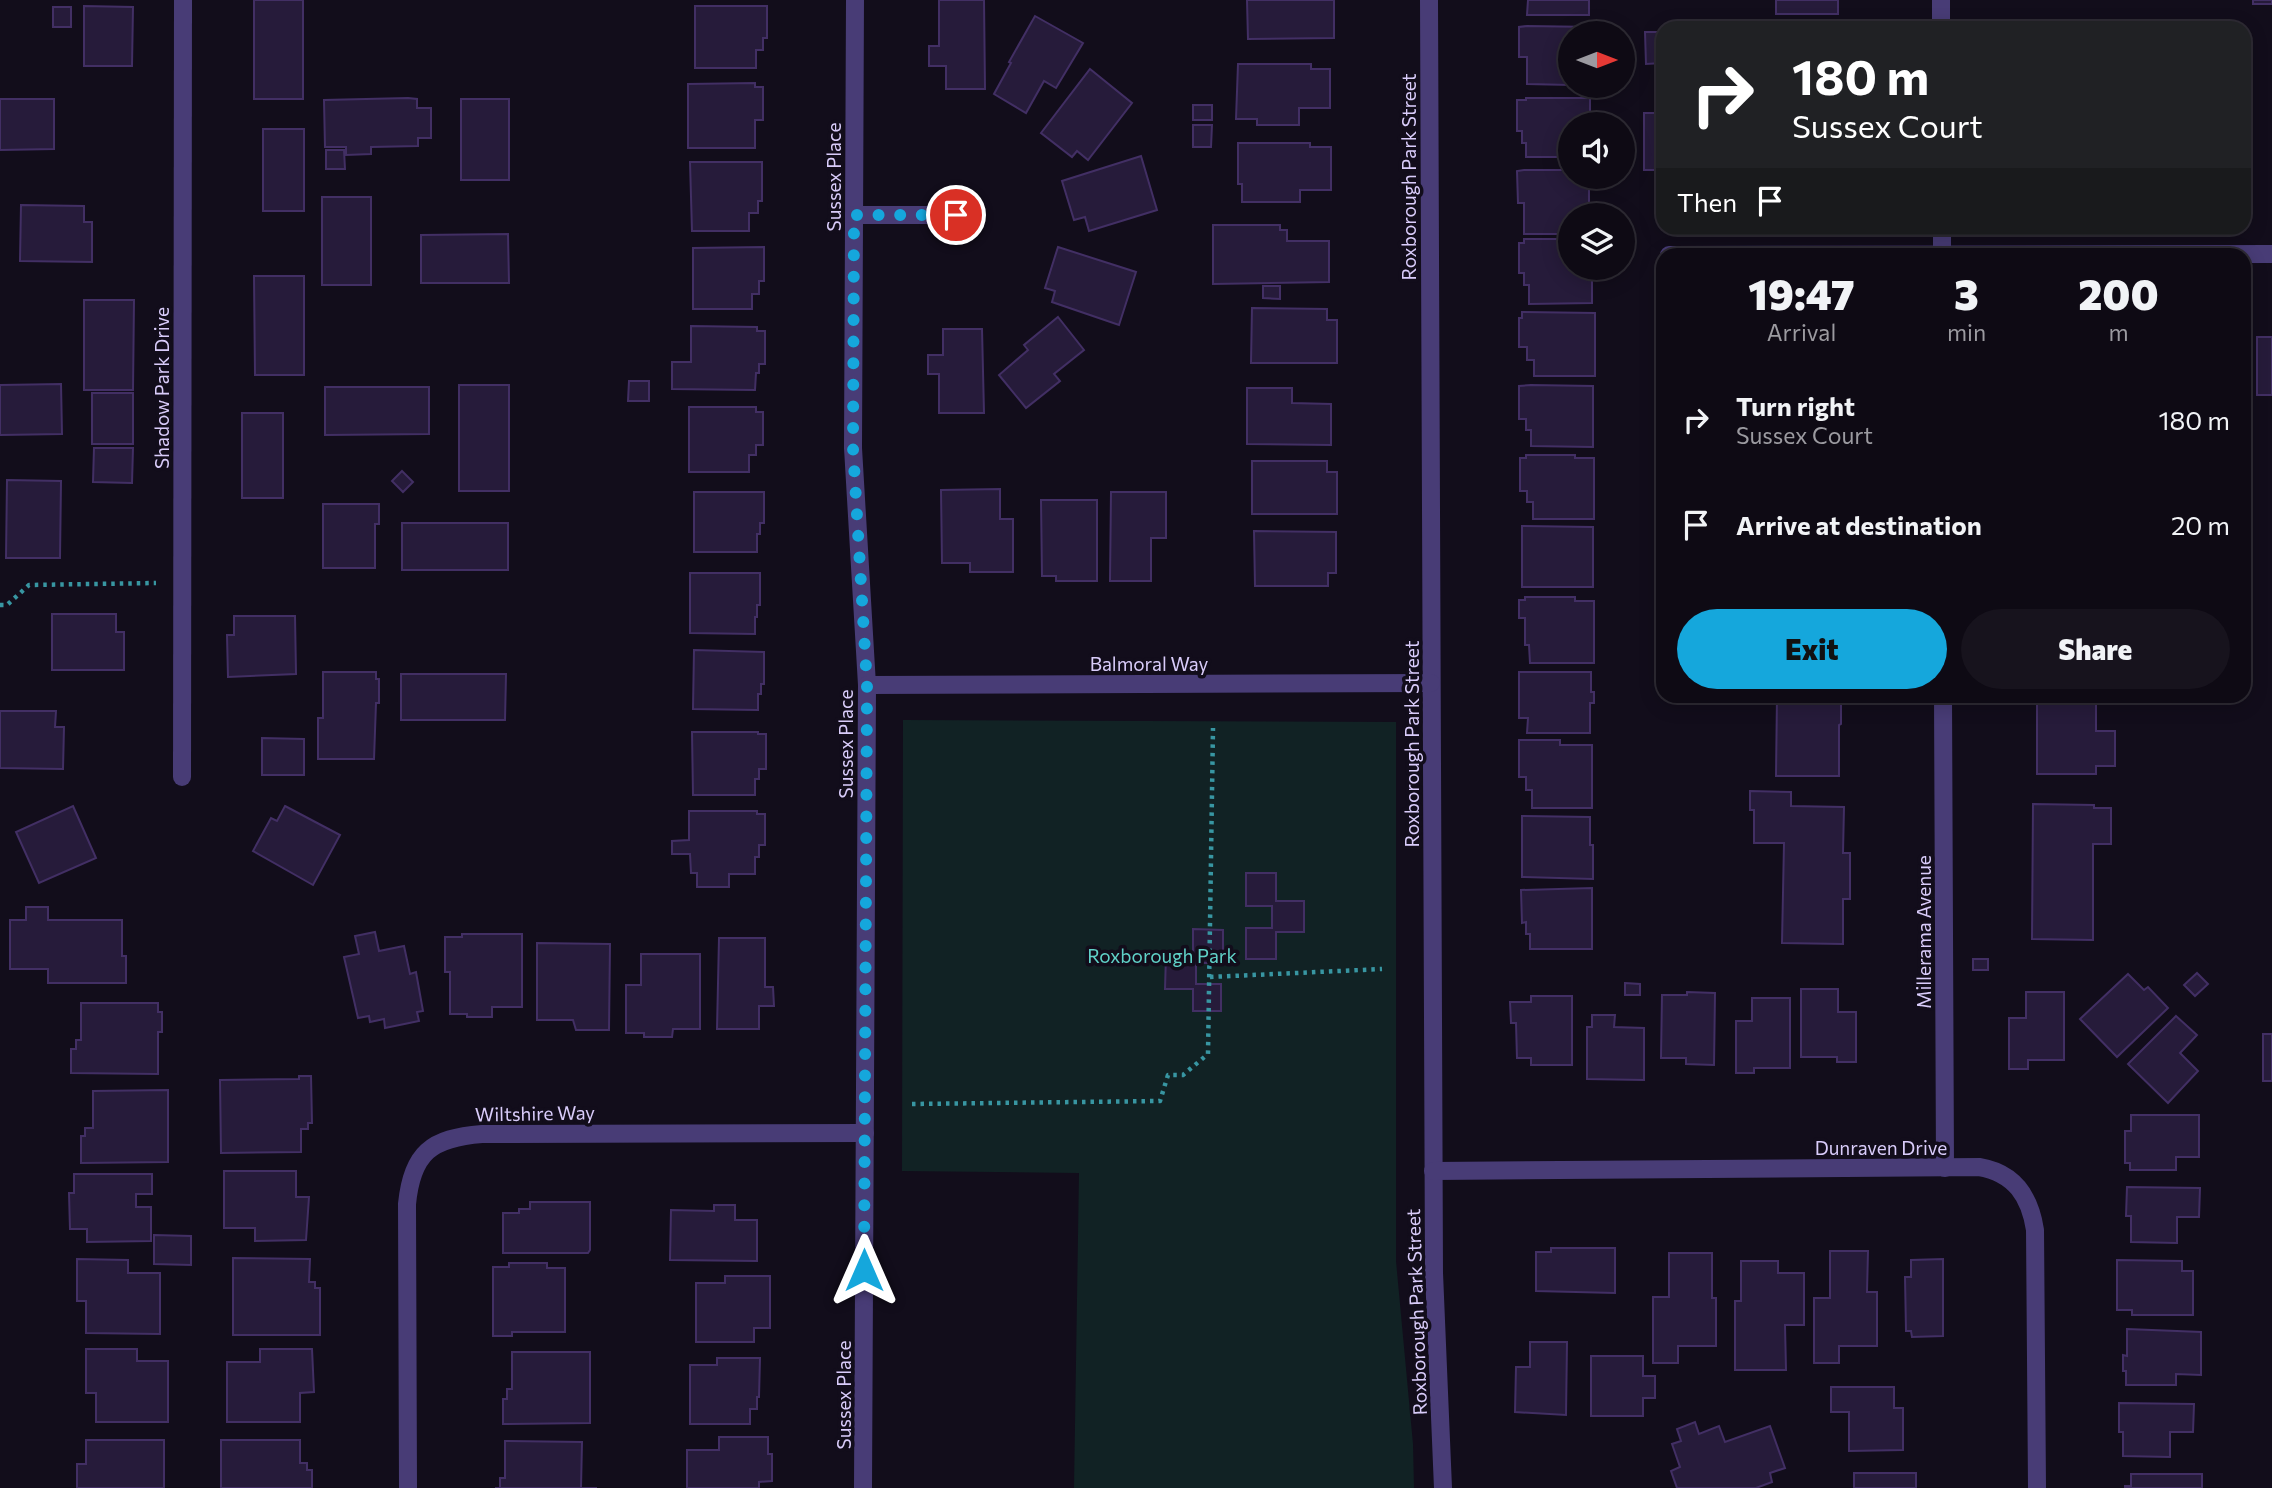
<!DOCTYPE html>
<html lang="en">
<head>
<meta charset="utf-8">
<style>
	body { margin:0; font-family:Commissioner,sans-serif; background:#17131d; color:#f1f3f6; height:100vh; display:flex; flex-direction:column; font-size:26px; white-space:nowrap }
	* { box-sizing:border-box; margin:0 }
	p { font-size:23px; color:#9b9aa0 }
	.icon { flex:none; width:38px; height:38px; fill:none; stroke:currentColor; stroke-width:2; stroke-linecap:round; stroke-linejoin:round }
	.map { position:relative; flex:1; overflow:hidden }
	.sheet { position:absolute; left:1656px; top:248px; width:595px; height:455px; display:flex; flex-direction:column; background:#0e0a14; border-radius:21px; box-shadow:0 4px 18px #0003,0 0 0 2px #2e2b34 }
	.sheet>* { flex:none }
	.top-card { position:absolute; left:1656px; top:21px; width:595px; height:214px; border-radius:21px; box-shadow:0 4px 18px #0003,0 0 0 2px #2e2b34; background:#202124; color:#fff; overflow:hidden }
	.needle { width:46px; rotate:90deg }
	.fabs { position:absolute; left:1558px; top:21px; display:grid; gap:14px }
	.fabs a { display:grid; place-items:center; width:77px; height:77px; border-radius:50%; background:#0e0a14; box-shadow:0 4px 18px #0003,0 0 0 2px #2e2b34; font-size:35px }
	.pin { position:absolute; display:grid; place-items:center; width:60px; height:60px; color:#fff; margin:-30px; border:4px solid #fff; border-radius:50%; box-shadow:0 2px 7px #0007 }
	.me { position:absolute; width:77px; margin:-38px; rotate:0deg; stroke-linejoin:round; filter:drop-shadow(0 0 5px #0008) }
	.turn { display:flex; align-items:center; gap:24px; height:147px; padding:0 21px; font-size:32px }
	.turn .icon { width:91px; height:91px; stroke-width:2.5 }
	.turn b { display:block; font-size:49px; line-height:60px }
	.then { display:flex; align-items:center; height:66px; padding:0 21px; background:#0003; gap:14px; font-size:26px }
	.eta { display:flex; justify-content:space-evenly; align-items:center; height:119px; text-align:center }
	.eta b { font-size:42px; font-weight:800; line-height:49px }
	.action { display:flex; gap:14px; margin-top:auto; padding:14px 21px }
	.action a { flex:1; height:80px; border-radius:42px; background:#15a7dc; color:#111; font-size:28px; font-weight:800; line-height:80px; text-align:center }
	.action a+a { background:#17131d; color:#f1f3f6 }
	ul { padding:0; list-style:none }
	li { display:flex; align-items:center; gap:21px; height:105px; padding:0 21px }
	li div { flex:1 }
	li b { display:block; font-size:26px }
	li em { font-style:normal }
	.map>svg:first-child { display:block }
	.green { fill:#112224 }
	.building { fill:#261b3a; stroke:#422f64; stroke-width:2 }
	.lines { fill:none; stroke-linecap:round; stroke-linejoin:round }
	.path { stroke:#3896a2; stroke-width:4.5; stroke-dasharray:3.5 5; stroke-linecap:butt }
	.street { stroke:#483c76; stroke-width:18 }
	.route { stroke:#15a7dc; stroke-width:12; stroke-dasharray:0 21.6 }
	.labels { text-anchor:middle; dominant-baseline:central; stroke-width:7; stroke-linejoin:round; paint-order:stroke }
	.street-label { font-size:19px; fill:#d9ccfa; stroke:#120d1b }
	.park-label { font-size:19px; fill:#60d2c8; stroke:#120d1b }
</style>
</head>
<body>
<div class="map">
<svg width="2272" height="1488" viewBox="0 0 2272 1488">
	<rect width="100%" height="100%" fill="#120d1b"/>
	<!-- green -->
	<path class="green" d="M903,720L1396,722V1261L1413,1444L1414,1488H1074L1079,1173L902,1171Z"/>
	<!-- building -->
	<g class="building">
		<rect x="254" y="0" width="49" height="99"/>
		<path d="M939,0H984L985,89H946V66H929V46H939Z"/>
		<path d="M1247,0H1334V38L1248,39Z"/>
		<path d="M1528,0H1589V15H1527Z"/>
		<rect x="1776" y="0" width="62" height="14"/>
		<rect x="2253" y="0" width="19" height="4"/>
		<path d="M84,6L133,7L132,66H84Z"/>
		<path d="M695,6H767V38H763V50H756V68H695Z"/>
		<rect x="53" y="7" width="18" height="20"/>
		<path d="M1035,16L1083,43L1056,88L1044,81L1026,113L994,94L1011,63L1009,62Z"/>
		<path d="M1527,26L1594,27V33H1570V85L1527,84V57H1519V27Z"/>
		<path d="M1645,32H1662V63L1646,64Z"/>
		<path d="M1238,64H1311V69H1330V108H1299V125H1257V119H1236Z"/>
		<path d="M1090,69L1132,103L1088,160L1077,151L1072,157L1041,133Z"/>
		<path d="M755,83V87H763V120H755V148H688V84Z"/>
		<path d="M408,98L417,99V108H431V138H418V146L371,147V154L346,155V147H325L324,100Z"/>
		<path d="M1526,98H1590V124H1570V157H1526V143H1522V131H1517V100H1526Z"/>
		<path d="M0,99H54V149L0,150Z"/>
		<rect x="461" y="99" width="48" height="81"/>
		<rect x="1193" y="105" width="19" height="15"/>
		<rect x="1644" y="113" width="18" height="57"/>
		<path d="M1193,125H1212L1211,147H1193Z"/>
		<rect x="263" y="129" width="41" height="82"/>
		<path d="M1238,143H1310V147H1331V190H1300V202H1242V184H1238Z"/>
		<path d="M326,150H344L345,169H326Z"/>
		<path d="M1141,156L1157,210L1089,231L1085,217L1074,220L1062,181Z"/>
		<path d="M690,162H762V201H758V213H749V231H692Z"/>
		<path d="M1524,170H1570V177H1589V207H1611V215H1570V234H1524V203H1518L1517,171Z"/>
		<rect x="322" y="197" width="49" height="88"/>
		<path d="M21,205L84,206V222H92V262L20,261Z"/>
		<path d="M1213,225H1280V230H1287V241H1329V282L1213,284Z"/>
		<path d="M508,234L509,283H421V235Z"/>
		<path d="M1524,239H1570V268H1592V303L1529,304V285H1524V273H1519V243H1524Z"/>
		<path d="M764,247V281H759V294H752V309H693V248Z"/>
		<path d="M1058,247L1136,272L1119,325L1052,302L1055,291L1045,288Z"/>
		<path d="M254,276H304V375H255Z"/>
		<path d="M1263,286H1280V299L1263,298Z"/>
		<path d="M84,300H134L133,390H84Z"/>
		<path d="M1252,308L1327,309V320H1337V363H1251Z"/>
		<path d="M1522,312L1595,313V376H1534V360H1527V347H1519V318H1522Z"/>
		<path d="M1058,317L1084,350L1054,374L1060,381L1026,408L999,375L1028,350L1024,345Z"/>
		<path d="M691,326L757,327V331H765V364H759V373H756L755,390L672,389V362H691Z"/>
		<path d="M943,329H982L984,413H939V374H928V355H943Z"/>
		<rect x="2257" y="337" width="15" height="58"/>
		<path d="M629,381H649V401H628Z"/>
		<path d="M61,384L62,434L0,435V385Z"/>
		<rect x="459" y="385" width="50" height="106"/>
		<path d="M1531,385L1593,386V447L1531,446V430H1526V419H1519V386Z"/>
		<path d="M325,387H429V434L325,435Z"/>
		<path d="M1247,388H1292V403L1331,404V445L1247,444Z"/>
		<rect x="92" y="393" width="41" height="51"/>
		<path d="M689,407H756V412H763V445H756V455H749V472H689Z"/>
		<rect x="242" y="413" width="41" height="85"/>
		<path d="M94,448H133L132,483L93,482Z"/>
		<path d="M1526,455H1575V458H1594V519H1533V502H1527V491H1520V458H1526Z"/>
		<path d="M1252,461H1327V472H1337V514H1252Z"/>
		<path d="M402,471L413,482L403,492L392,481Z"/>
		<path d="M7,480L61,481L60,558H6Z"/>
		<path d="M1000,489V519H1013V572H970V563H942L941,490Z"/>
		<path d="M694,492H764V523H760V534H757V552H694Z"/>
		<path d="M1111,492H1166V538H1151V581H1110Z"/>
		<path d="M1041,500H1097V581H1056V576H1042Z"/>
		<path d="M323,504H379V524H375V568H323Z"/>
		<rect x="402" y="523" width="106" height="47"/>
		<path d="M1522,526L1593,527V587H1522Z"/>
		<path d="M1254,531L1336,532V573H1328V586H1255Z"/>
		<path d="M690,573H760V605H757V617H755V634L690,633Z"/>
		<path d="M1525,597H1575V601H1594V663H1530L1529,645H1525V618H1519V600H1525Z"/>
		<path d="M52,614H116V632H124V670H52Z"/>
		<path d="M234,616H295L296,674L228,677L227,635H234Z"/>
		<path d="M694,650L764,652V684H761V694H758V710L693,709Z"/>
		<path d="M323,672H376V679H379V703H376L374,759H318V718H323Z"/>
		<path d="M1519,672H1591V692H1594V703H1590V733H1527L1528,718H1519Z"/>
		<path d="M401,674H506L505,720H401Z"/>
		<path d="M1777,696H1841V724L1839,725V776H1776Z"/>
		<path d="M2037,696H2096V731H2115V766H2096V774H2037Z"/>
		<path d="M0,711H56L55,727H64L63,769L0,768Z"/>
		<path d="M692,732H758V734H766V769H759V779H755V795H693Z"/>
		<path d="M262,738L304,739V775H262Z"/>
		<path d="M1519,740H1560V745H1592V808H1532V790H1526V777H1519Z"/>
		<path d="M1750,791L1791,792V806L1844,807L1843,853H1850V899H1843V944L1782,943L1784,843H1754V810H1750Z"/>
		<path d="M2033,804L2094,805V808H2111V844H2093V940L2032,939Z"/>
		<path d="M73,806L96,858L39,883L16,832Z"/>
		<path d="M285,806L340,835L313,885L253,851L271,818L277,821Z"/>
		<path d="M689,811H757V814H765V845H759V857H755V874H729V887H697V873H691L690,854H672V841L689,840Z"/>
		<path d="M1522,816L1590,817V845H1593V879L1522,877Z"/>
		<path d="M1246,873H1276V901H1304V932H1276V959H1246V928H1272V906H1246Z"/>
		<path d="M1592,888V949H1530V934H1526V922L1522,923L1521,890Z"/>
		<path d="M26,907H48V920H122V956H126V983H48V969H10V920H26Z"/>
		<path d="M1193,929L1223,930V963H1196V984H1221V1011H1193V989H1165L1166,955L1193,956Z"/>
		<path d="M375,932L379,951L404,946L410,974L416,972L423,1011L417,1012L419,1021L385,1028L384,1019L370,1022L369,1016L358,1018L344,957L359,954L355,936Z"/>
		<path d="M462,934H522V1007H492V1017H467V1014H450V972H445V937H462Z"/>
		<path d="M719,938H765V987H773L774,1006H759V1029H717Z"/>
		<path d="M537,943L610,944L609,1030H576L573,1020H537Z"/>
		<path d="M641,954H700V1029H673L672,1037H644V1033H626V985H641Z"/>
		<rect x="1973" y="959" width="15" height="11"/>
		<path d="M2197,973L2208,984L2195,996L2184,985Z"/>
		<path d="M2128,974L2144,990L2148,987L2168,1008L2117,1057L2080,1019Z"/>
		<path d="M1625,983L1640,984V995H1625Z"/>
		<path d="M1801,989H1838V1012H1856V1062H1837V1057H1801Z"/>
		<path d="M1687,992L1715,993L1714,1065L1686,1064V1058H1661L1662,995H1687Z"/>
		<path d="M2026,992H2064V1060H2028V1069H2009V1018H2026Z"/>
		<path d="M1531,996H1572V1065H1531V1058H1517L1516,1023H1511L1510,1002H1531Z"/>
		<path d="M1752,998H1790V1068H1754V1073H1736V1021H1752Z"/>
		<path d="M81,1003H158V1012H162V1032H158V1074L71,1073V1049H76V1040H81Z"/>
		<path d="M1592,1015H1615L1614,1027L1644,1028V1080L1587,1079V1027H1592Z"/>
		<path d="M2176,1016L2197,1035L2180,1053L2198,1071L2168,1103L2128,1064Z"/>
		<rect x="2263" y="1034" width="9" height="47"/>
		<path d="M299,1076H311L312,1123H308V1129H301V1152L221,1153L220,1080L299,1079Z"/>
		<path d="M168,1090V1162L81,1163V1136H85V1128H93V1091Z"/>
		<path d="M2131,1115H2199V1157H2176V1170H2130V1163H2125V1131H2131Z"/>
		<path d="M224,1171H296V1197H309L306,1240L255,1241V1228H224Z"/>
		<path d="M74,1174H152V1194H136V1207H151V1241L87,1242V1229H70L69,1193H74Z"/>
		<path d="M2127,1187L2200,1188L2199,1217H2177V1243L2131,1242V1216H2126Z"/>
		<path d="M530,1202H590V1250L588,1253H503V1213H519V1209H530Z"/>
		<path d="M714,1205H735V1220H757V1261L670,1260L671,1210L714,1211Z"/>
		<path d="M154,1235L191,1236V1265L154,1264Z"/>
		<path d="M1551,1248H1615V1293L1536,1291V1252H1551Z"/>
		<path d="M1830,1251H1868L1867,1292H1877V1346H1839V1363H1814V1298H1830Z"/>
		<path d="M1669,1253H1712V1298H1716V1346H1678V1363H1653V1297H1669Z"/>
		<path d="M233,1258L310,1259L309,1282H315V1288H320V1335H233Z"/>
		<path d="M77,1259L128,1260V1273H160V1334L86,1333V1301H77Z"/>
		<path d="M1943,1259V1336L1912,1337L1911,1331H1906L1905,1277H1911V1260Z"/>
		<path d="M2117,1260L2182,1261V1271H2193V1315H2132V1310H2117Z"/>
		<path d="M1741,1261H1778V1273H1804V1325H1785L1786,1370H1735V1301H1741Z"/>
		<path d="M509,1263H547V1268H565V1332H512V1336H493V1267H509Z"/>
		<path d="M725,1276H770V1328H754V1342H696V1283H725Z"/>
		<path d="M2127,1329L2201,1332V1375L2176,1374V1385H2126V1371H2123V1355L2127,1356Z"/>
		<path d="M1530,1342H1567L1566,1415L1515,1412L1516,1367H1530Z"/>
		<path d="M86,1349H137V1361H168V1422H96V1393H86Z"/>
		<path d="M260,1349H312L314,1392L300,1393V1422H227V1362H260Z"/>
		<path d="M512,1352H590V1423L503,1424V1399H507V1389H512Z"/>
		<path d="M1591,1356H1643V1376H1655V1398H1643V1416H1591Z"/>
		<path d="M717,1358H760L759,1397H757V1409H750V1424H690V1365H717Z"/>
		<path d="M1831,1387H1894V1408H1903V1450L1849,1451V1412H1831Z"/>
		<path d="M2119,1403L2194,1404L2193,1432H2170V1457L2123,1456V1432H2119Z"/>
		<path d="M1695,1422L1699,1434L1719,1426L1725,1442L1770,1426L1785,1468L1770,1473L1772,1482L1756,1488H1677L1671,1471L1680,1467L1672,1444L1681,1441L1677,1429Z"/>
		<path d="M719,1437H768V1454H772V1481L759,1482V1488H687V1450H719Z"/>
		<path d="M86,1440H164V1488H77V1464H86Z"/>
		<path d="M221,1440H300V1463H307V1470H312V1488H221Z"/>
		<path d="M505,1441L582,1442L581,1488H597H495H500V1478H505Z"/>
		<rect x="1854" y="1473" width="62" height="15"/>
		<path d="M2131,1474H2202V1488H2125V1486H2131Z"/>
	</g>
	<g class="lines">
		<!-- path -->
		<g class="path">
			<path d="M0,605H7L29,585L156,583"/>
			<path d="M1210,977L1382,969"/>
			<path d="M912,1104L1160,1101L1168,1075H1183L1208,1054L1213,728"/>
		</g>
		<!-- street -->
		<g class="street">
			<path d="M855,0L853,448L867,685L863,1488"/>
			<path d="M1429,0L1434,1273L1443,1488"/>
			<path d="M1941,0V28"/>
			<path d="M854,215H956"/>
			<path d="M1942,228V256"/>
			<path d="M1669,255L2272,254"/>
			<path d="M867,685L1431,683"/>
			<path d="M1943,696L1945,1168"/>
			<path d="M182,777L183,0"/>
			<path d="M1433,1171L1979,1167C2015,1173 2030,1197 2035,1230L2037,1488"/>
			<path d="M408,1488L407,1204C412,1153 431,1138 482,1134L865,1133"/>
		</g>
	</g>
	<g class="lines">
		<!-- route -->
		<path class="route" d="M864,1270L867,685L853,448L854,215H956"/>
	</g>
	<g class="labels">
		<!-- street labels -->
		<g class="street-label">
			<text transform="translate(833 177) rotate(-90)">Sussex Place</text>
			<text transform="translate(1408 177) rotate(-90)">Roxborough Park Street</text>
			<text transform="translate(161 388) rotate(-90)">Shadow Park Drive</text>
			<text x="1149" y="663">Balmoral Way</text>
			<text transform="translate(845 744) rotate(-90)">Sussex Place</text>
			<text transform="translate(1411 744) rotate(-90)">Roxborough Park Street</text>
			<text transform="translate(1923 932) rotate(-90)">Millerama Avenue</text>
			<text transform="translate(535 1113) rotate(-1)">Wiltshire Way</text>
			<text x="1881" y="1147">Dunraven Drive</text>
			<text transform="translate(1416 1312) rotate(-92)">Roxborough Park Street</text>
			<text transform="translate(843 1395) rotate(-90)">Sussex Place</text>
		</g>
		<!-- park labels -->
		<g class="park-label">
			<text x="1162" y="955">Roxborough Park</text>
		</g>
	</g>
</svg>
<div class="fabs">
<a><svg class="needle" viewBox="-14 -14 28 28"><path d="M0-13l5 13h-10z" fill="#e53935"/><path d="M0 13l5-13h-10z" fill="#9b9aa0"/></svg></a>
<a><svg class="icon" aria-label="sound" viewBox="0 0 24 24"><path d="M4 9h4l5-4v14l-5-4H4zM17 9q2 3 0 6"/></svg></a>
<a><svg class="icon" aria-label="layers" viewBox="0 0 24 24"><path d="M12 4l9 5-9 5-9-5zM3 14l9 5 9-5"/></svg></a>
</div>
<div class="pin" style="left:956px;top:215px;background:#d93025"><svg class="icon" aria-label="arrive" viewBox="0 0 24 24"><path d="M6 21V4h12l-3 4 3 4H6"/></svg></div>
<svg class="me" style="left:864px;top:1270px" viewBox="-20 -20 40 40"><path d="M0-17L14 15 0 8-14 15z" fill="#15a7dc" stroke="#fff" stroke-width="4"/></svg>
<div class="top-card">
<div class="turn"><svg class="icon" aria-label="right" viewBox="0 0 24 24"><path d="M7 20v-9h11M14 6l5 5-5 5"/></svg><div><b>180 m</b>Sussex Court</div></div>
<div class="then">Then<svg class="icon" aria-label="arrive" viewBox="0 0 24 24"><path d="M6 21V4h12l-3 4 3 4H6"/></svg></div>
</div>
<section class="sheet">
<div class="eta">
<div><b>19:47</b><p>Arrival</p></div>
<div><b>3</b><p>min</p></div>
<div><b>200</b><p>m</p></div>
</div>
<ul>
<li><svg class="icon" aria-label="right" viewBox="0 0 24 24"><path d="M7 20v-9h11M14 6l5 5-5 5"/></svg><div><b>Turn right</b><p>Sussex Court</p></div><em>180 m</em></li>
<li><svg class="icon" aria-label="arrive" viewBox="0 0 24 24"><path d="M6 21V4h12l-3 4 3 4H6"/></svg><div><b>Arrive at destination</b></div><em>20 m</em></li>
</ul>
<div class="action"><a>Exit</a><a>Share</a></div>
</section>
</div>
</body>
</html>
